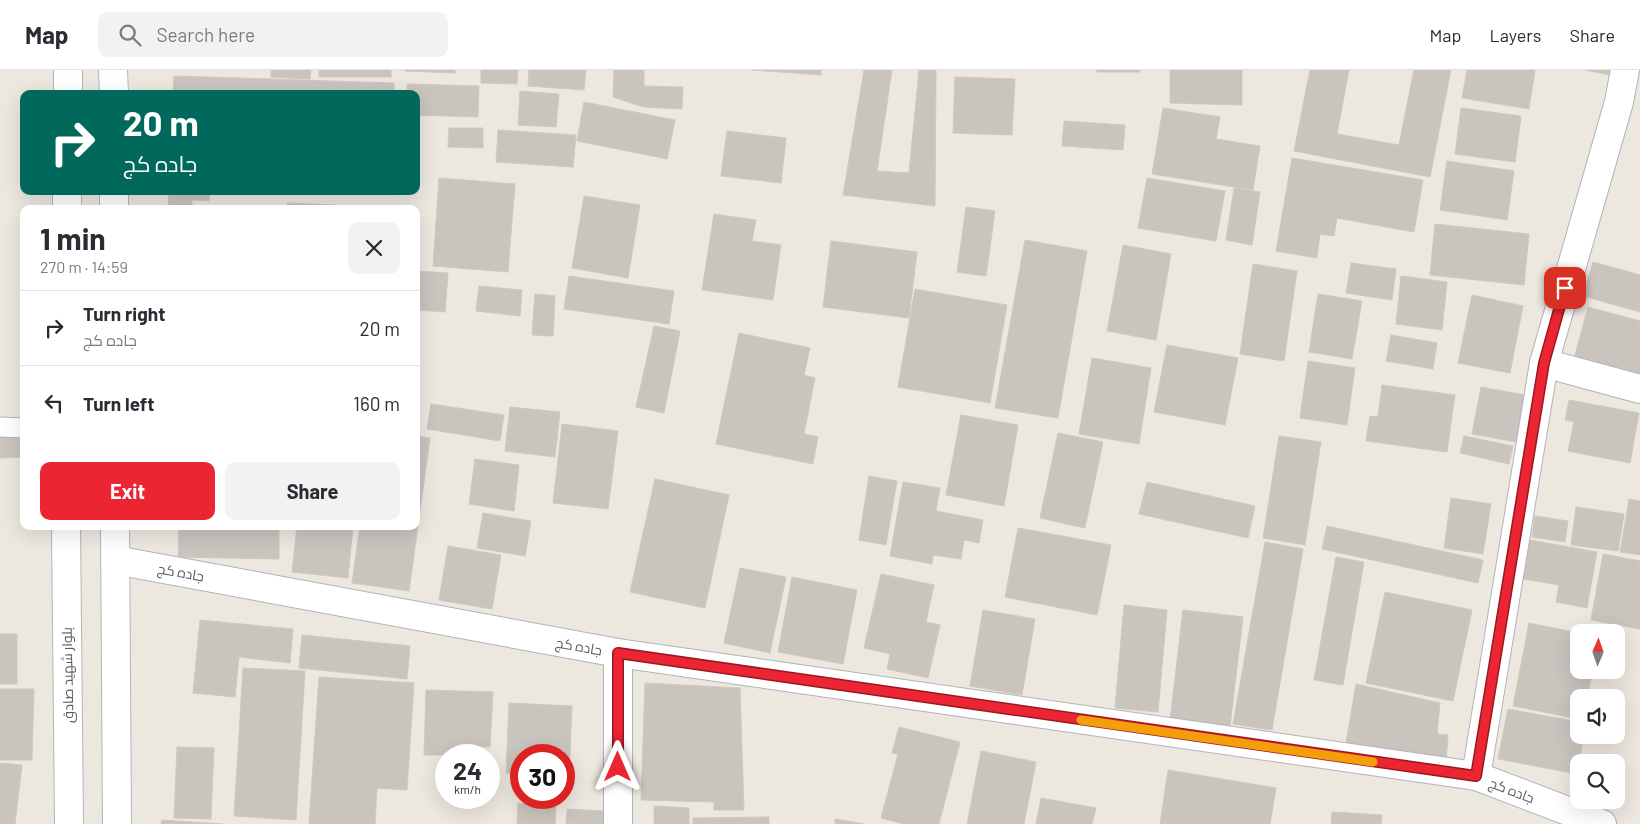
<!DOCTYPE html>
<html lang="en">
<head>
<meta charset="utf-8">
<style>
	body { margin:0; font-family:Barlow,Cairo,sans-serif; background:#f2f2f3; color:#2b2b33; height:100vh; display:flex; flex-direction:column; font-size:19px; white-space:nowrap }
	* { box-sizing:border-box; margin:0 }
	p { font-size:16px; color:#7c7c81 }
	.icon { flex:none; width:28px; height:28px; fill:none; stroke:currentColor; stroke-width:2; stroke-linecap:round; stroke-linejoin:round }
	.map { position:relative; flex:1; overflow:hidden }
	.side { position:absolute; left:20px; top:135px; width:400px; height:325px; display:flex; flex-direction:column; background:#fff; border-radius:10px; box-shadow:0 5px 20px #0002 }
	.side>* { flex:none }
	.hud { position:absolute; left:20px; top:20px; width:400px; height:105px; border-radius:10px; box-shadow:0 5px 20px #0002; background:#00695c; color:#fff; overflow:hidden }
	.needle { width:32px; rotate:2deg }
	.tools { position:absolute; left:1570px; top:554px; display:grid; gap:10px }
	.tools a { display:grid; place-items:center; width:55px; height:55px; border-radius:10px; background:#fff; box-shadow:0 5px 20px #0002; font-size:25px }
	.speed { position:absolute; left:435px; top:674px; display:flex; gap:10px; font-size:25px; font-weight:700; text-align:center }
	.speed>* { display:grid; place-content:center; width:65px; height:65px; border-radius:50%; background:#fff; box-shadow:0 5px 20px #0002; line-height:1 }
	.speed small { font-size:12px; font-weight:400 }
	.speed .limit { border:8px solid #d22; background:#fff; color:#111 }
	.pin { position:absolute; display:grid; place-items:center; width:42px; height:42px; color:#fff; margin:-21px; border-radius:10px; box-shadow:0 2px 8px #0006 }
	.me { position:absolute; width:55px; margin:-28px; rotate:0deg; stroke-linejoin:round; filter:drop-shadow(0 0 4px #0008) }
	.turn { display:flex; align-items:center; gap:18px; height:105px; padding:0 20px; font-size:22px }
	.turn .icon { width:65px; height:65px; stroke-width:2.5 }
	.turn b { display:block; font-size:35px; line-height:42px }
	.round { display:grid; place-items:center; flex:none; width:52px; height:52px; border-radius:10px; background:#f2f2f3 }
	.head { display:flex; align-items:center; justify-content:space-between; height:85px; padding:0 20px }
	h1 { font-size:30px; font-weight:700; line-height:38px }
	.primary-button { display:flex; gap:10px; margin-top:auto; padding:10px 20px }
	.primary-button a { flex:1; height:58px; border-radius:10px; background:#ec2532; color:#fff; font-size:20px; font-weight:700; line-height:58px; text-align:center }
	.primary-button a+a { background:#f2f2f3; color:#2b2b33 }
	ul { padding:0; list-style:none }
	li { display:flex; align-items:center; gap:15px; height:75px; padding:0 20px; border-top:1px solid #e1e1e2 }
	li div { flex:1 }
	li b { display:block; font-size:19px }
	li em { font-style:normal }
	header { display:flex; align-items:center; gap:30px; box-sizing:border-box; height:70px; padding:0 25px; background:#fff; border-bottom:1px solid #e1e1e2 }
	header strong { font-size:24px }
	nav { display:flex; gap:28px; margin-inline-start:auto; font-size:18px }
	.search { width:350px; height:45px; background:#f2f2f3; display:flex; align-items:center; gap:12px; box-sizing:border-box; padding:0 18px; border-radius:10px; color:#7c7c81; font-size:19px }
	.map>svg:first-child { display:block }
	.building { fill:#c9c4be; stroke:#d1c8be }
	.lines { fill:none; stroke-linecap:round; stroke-linejoin:round }
	.service-casing { stroke:#b0b4b8; stroke-width:21 }
	.minor-casing { stroke:#b0b4b8; stroke-width:30 }
	.secondary-casing { stroke:#b1b6bb; stroke-width:30 }
	.service { stroke:#fff; stroke-width:19 }
	.minor { stroke:#fff; stroke-width:28 }
	.secondary { stroke:#fff; stroke-width:28 }
	.route-casing { stroke:#991820; stroke-width:12 }
	.route { stroke:#ec2532; stroke-width:9 }
	.slow { stroke:#f59e0b; stroke-width:9 }
	.labels { text-anchor:middle; dominant-baseline:central; stroke-width:4; stroke-linejoin:round; paint-order:stroke }
	.street-label { font-size:14px; fill:#585d61; stroke:#fff }
</style>
</head>
<body>
<header>
<strong>Map</strong>
<div class="search"><svg class="icon" aria-label="search" viewBox="0 0 24 24"><circle cx="10" cy="10" r="6"/><path d="M15 15l6 6"/></svg>Search here</div>
<nav><a>Map</a><a>Layers</a><a>Share</a></nav>
</header>
<div class="map">
<svg width="1640" height="754" viewBox="0 0 1640 754">
	<rect width="100%" height="100%" fill="#ece7df"/>
	<!-- building -->
	<g class="building">
		<path d="M271,0H311L310,9L271,7Z"/>
		<rect x="319" y="0" width="72" height="7"/>
		<path d="M405,0H455V3L405,1Z"/>
		<path d="M481,0H518L517,14L481,13Z"/>
		<path d="M529,0H586L584,20L528,16Z"/>
		<path d="M614,0H644V16L683,17L682,39L643,37L613,27Z"/>
		<path d="M752,0H821V5Z"/>
		<path d="M864,0H892L877,101L909,103L919,0H936L935,136L843,125Z"/>
		<rect x="1097" y="0" width="43" height="2"/>
		<path d="M1170,0H1242V35L1170,33Z"/>
		<path d="M1310,0H1349L1337,64L1399,75L1414,0H1451L1430,107L1294,81Z"/>
		<path d="M1467,0H1535L1529,39L1462,28Z"/>
		<path d="M1585,0H1615L1614,6Z"/>
		<path d="M174,6L394,13V24H173Z"/>
		<path d="M955,7L1015,9L1012,65L953,63Z"/>
		<path d="M407,14L479,16L478,47L416,45V24H407Z"/>
		<path d="M520,21L559,24L556,57L518,55Z"/>
		<path d="M584,32L675,50L667,89L577,71Z"/>
		<path d="M1163,38L1220,47L1216,69L1260,76L1253,120L1152,104Z"/>
		<path d="M1461,38L1521,46L1515,92L1455,84Z"/>
		<path d="M1064,51L1125,55L1123,80L1062,76Z"/>
		<path d="M449,58H483V78L448,77Z"/>
		<path d="M498,60L576,65L573,97L496,92Z"/>
		<path d="M727,61L786,68L781,113L721,106Z"/>
		<path d="M1292,88L1423,110L1414,162L1337,148L1334,166L1320,164L1317,188L1276,181Z"/>
		<path d="M1447,91L1514,101L1507,150L1440,140Z"/>
		<path d="M439,108L515,114L508,202L433,196Z"/>
		<path d="M1147,108L1225,121L1216,171L1138,158Z"/>
		<path d="M1234,118L1260,122L1252,175L1226,170Z"/>
		<path d="M169,121H210L209,131L192,130V139H168Z"/>
		<path d="M584,126L640,135L628,208L572,198Z"/>
		<path d="M287,133L335,135L334,139H287Z"/>
		<path d="M966,137L995,141L986,206L957,202Z"/>
		<path d="M714,144L756,150L752,171L781,175L773,230L702,220Z"/>
		<path d="M1435,154L1529,164L1524,215L1430,205Z"/>
		<path d="M1025,170L1087,181L1058,348L995,338Z"/>
		<path d="M831,171L917,182L909,248L823,237Z"/>
		<path d="M1123,175L1171,184L1156,270L1107,261Z"/>
		<path d="M1593,192L1640,205V242L1583,226Z"/>
		<path d="M1351,193L1396,199L1392,230L1346,223Z"/>
		<path d="M1253,194L1297,201L1284,291L1240,284Z"/>
		<path d="M416,201L448,203L445,242L416,240Z"/>
		<path d="M569,206L674,221L669,254L564,239Z"/>
		<path d="M1401,206L1447,212L1442,260L1396,254Z"/>
		<path d="M479,216L522,220L520,246L476,241Z"/>
		<path d="M915,219L1007,235L990,333L898,317Z"/>
		<path d="M535,224L555,226L553,266L532,265Z"/>
		<path d="M1318,224L1362,231L1352,289L1309,282Z"/>
		<path d="M1472,225L1523,236L1510,303L1458,293Z"/>
		<path d="M1588,237L1640,251V307L1571,300Z"/>
		<path d="M654,256L680,261L664,343L636,337Z"/>
		<path d="M739,263L810,278L804,305L815,308L804,364L818,367L813,394L716,374Z"/>
		<path d="M1391,265L1437,273L1433,299L1386,291Z"/>
		<path d="M1167,275L1238,288L1225,355L1154,342Z"/>
		<path d="M1092,288L1151,298L1139,374L1079,364Z"/>
		<path d="M1308,291L1355,298L1347,355L1300,348Z"/>
		<path d="M1382,315L1455,325L1447,382L1366,371L1370,346L1378,347Z"/>
		<path d="M1481,317L1530,326L1522,373L1472,364Z"/>
		<path d="M1569,330L1639,343L1630,393L1568,381L1574,352L1565,350Z"/>
		<path d="M431,334L504,345L500,371L427,359Z"/>
		<path d="M510,337L560,342L555,387L505,381Z"/>
		<path d="M961,345L1018,355L1004,436L946,425Z"/>
		<path d="M562,354L618,361L608,439L553,433Z"/>
		<path d="M0,361H24V387L0,388Z"/>
		<path d="M1058,363L1103,372L1085,458L1040,448Z"/>
		<path d="M416,366L430,368L409,521L352,513L360,456H416Z"/>
		<path d="M1279,366L1321,372L1305,475L1263,468Z"/>
		<path d="M1464,366L1513,376L1509,394L1460,383Z"/>
		<path d="M475,389L519,395L514,441L469,434Z"/>
		<path d="M869,406L897,411L886,475L859,470Z"/>
		<path d="M655,409L729,425L705,538L630,522Z"/>
		<path d="M903,412L940,418L936,441L983,450L979,473L964,470L961,489L933,485L932,494L890,486Z"/>
		<path d="M1147,412L1255,436L1248,468L1139,444Z"/>
		<path d="M1451,428L1491,434L1483,484L1444,478Z"/>
		<path d="M1629,429L1640,431V485L1620,482Z"/>
		<path d="M1576,437L1624,444L1618,481L1571,475Z"/>
		<path d="M483,443L531,451L525,486L477,478Z"/>
		<path d="M1535,446L1568,451L1565,472L1532,467Z"/>
		<path d="M179,456H279V489L178,487Z"/>
		<path d="M297,456H353L348,508L292,502Z"/>
		<path d="M1327,456L1483,490L1478,513L1322,479Z"/>
		<path d="M1018,458L1111,475L1097,545L1005,527Z"/>
		<path d="M1519,468L1597,482L1587,538L1556,532L1559,515L1513,507Z"/>
		<path d="M1265,472L1303,479L1272,660L1233,654Z"/>
		<path d="M448,476L501,485L492,539L439,530Z"/>
		<path d="M1603,484L1640,491V559L1591,550Z"/>
		<path d="M1336,487L1364,492L1343,615L1314,610Z"/>
		<path d="M740,498L786,507L770,583L724,573Z"/>
		<path d="M881,504L934,515L926,552L940,555L928,608L887,599L890,584L864,578Z"/>
		<path d="M792,507L857,520L843,594L778,582Z"/>
		<path d="M1385,522L1472,540L1453,631L1366,613Z"/>
		<path d="M1124,535L1167,540L1158,642L1115,638Z"/>
		<path d="M983,540L1035,549L1022,625L970,616Z"/>
		<path d="M1183,540L1243,547L1230,657L1170,650Z"/>
		<path d="M200,550L293,559L290,593L239,587L235,627L193,623Z"/>
		<path d="M1529,553L1579,563V600H1593L1587,628H1579V649L1513,636Z"/>
		<rect x="0" y="564" width="17" height="50"/>
		<path d="M302,565L410,576L407,609L299,598Z"/>
		<path d="M243,598L305,601L296,750L234,746Z"/>
		<path d="M319,607L414,613L407,720L377,718L375,754H309Z"/>
		<path d="M645,613L740,618L744,740H714V732L641,730Z"/>
		<path d="M1356,614L1440,633L1437,664L1448,665L1446,693L1344,685Z"/>
		<path d="M0,619H34L32,690H0Z"/>
		<path d="M426,620L493,622L490,677L465,676L464,685H424Z"/>
		<path d="M509,633L572,636L569,707H564V685H521V704L506,703Z"/>
		<path d="M1508,639L1579,652V665H1584L1577,704L1498,689Z"/>
		<path d="M899,657L960,672L939,754H904L881,748L898,684L892,683Z"/>
		<path d="M177,677L214,678L211,749L174,748Z"/>
		<path d="M981,681L1036,692L1024,754H967Z"/>
		<path d="M0,693L22,695L15,754H0Z"/>
		<path d="M1168,700L1276,718L1270,754H1160Z"/>
		<path d="M1041,728L1096,738L1092,754H1036Z"/>
		<path d="M518,733L556,737L555,754H517Z"/>
		<path d="M654,736L689,738V754H654Z"/>
		<path d="M567,739L604,741L603,754H566Z"/>
		<path d="M1332,742L1382,745L1381,754H1331Z"/>
		<path d="M769,747V754H693V748Z"/>
		<path d="M835,749L865,754H835Z"/>
		<path d="M162,750L223,754H161Z"/>
	</g>
	<g class="lines">
		<!-- service casing -->
		<g class="service-casing">
			<path id="service" d="M0,357L24,358"/>
		</g>
		<!-- minor casing -->
		<g class="minor-casing">
			<g id="minor">
				<path d="M1544,293L1640,319"/>
				<path d="M115,490L618,583L1476,706L1602,754"/>
				<path d="M618,583V754"/>
				<path d="M1476,706L1544,293L1619,32L1625,0"/>
			</g>
		</g>
		<!-- secondary casing -->
		<g class="secondary-casing">
			<g id="secondary">
				<path d="M113,0L114,24"/>
				<path d="M68,24V0"/>
				<path d="M114,121V139"/>
				<path d="M67,139V121"/>
				<path d="M66,456L69,754"/>
				<path d="M115,456L117,754"/>
			</g>
		</g>
		<!-- service -->
		<use href="#service" class="service"/>
		<!-- minor -->
		<use href="#minor" class="minor"/>
		<!-- secondary -->
		<use href="#secondary" class="secondary"/>
	</g>
	<g class="lines">
		<!-- route casing -->
		<g class="route-casing">
			<path id="route" d="M618,697V583L1476,706L1544,293L1565,218"/>
		</g>
		<!-- route -->
		<use href="#route" class="route"/>
		<!-- slow -->
		<path class="slow" d="M1081,650L1373,692"/>
	</g>
	<g class="labels">
		<!-- street labels -->
		<g class="street-label">
			<text transform="translate(181 502) rotate(10)">جاده کج</text>
			<text transform="translate(579 576) rotate(10)">جاده کج</text>
			<text transform="translate(67 605) rotate(-91)">بلوار شهید صادق</text>
			<text transform="translate(1512 720) rotate(21)">جاده کج</text>
		</g>
	</g>
</svg>
<div class="tools">
<a><svg class="needle" viewBox="-14 -14 28 28"><path d="M0-13l5 13h-10z" fill="#e53935"/><path d="M0 13l5-13h-10z" fill="#7c7c81"/></svg></a>
<a><svg class="icon" aria-label="sound" viewBox="0 0 24 24"><path d="M4 9h4l5-4v14l-5-4H4zM17 9q2 3 0 6"/></svg></a>
<a><svg class="icon" aria-label="search" viewBox="0 0 24 24"><circle cx="10" cy="10" r="6"/><path d="M15 15l6 6"/></svg></a>
</div>
<div class="speed"><div>24<small>km/h</small></div><div class="limit">30</div></div>
<div class="pin" style="left:1565px;top:218px;background:#d93025"><svg class="icon" aria-label="arrive" viewBox="0 0 24 24"><path d="M6 21V4h12l-3 4 3 4H6"/></svg></div>
<svg class="me" style="left:618px;top:697px" viewBox="-20 -20 40 40"><path d="M0-17L14 15 0 8-14 15z" fill="#ec2532" stroke="#fff" stroke-width="4"/></svg>
<div class="hud">
<div class="turn"><svg class="icon" aria-label="right" viewBox="0 0 24 24"><path d="M7 20v-9h11M14 6l5 5-5 5"/></svg><div><b>20 m</b>جاده کج</div></div>
</div>
<section class="side">
<div class="head"><div><h1>1 min</h1><p>270 m · 14:59</p></div><a class="round"><svg class="icon" aria-label="close" viewBox="0 0 24 24"><path d="M6 6l12 12M18 6L6 18"/></svg></a></div>
<ul>
<li><svg class="icon" aria-label="right" viewBox="0 0 24 24"><path d="M7 20v-9h11M14 6l5 5-5 5"/></svg><div><b>Turn right</b><p>جاده کج</p></div><em>20 m</em></li>
<li><svg class="icon" aria-label="left" viewBox="0 0 24 24"><path d="M17 20v-9H6M10 6l-5 5 5 5"/></svg><div><b>Turn left</b></div><em>160 m</em></li>
</ul>
<div class="primary-button"><a>Exit</a><a>Share</a></div>
</section>
</div>
</body>
</html>
